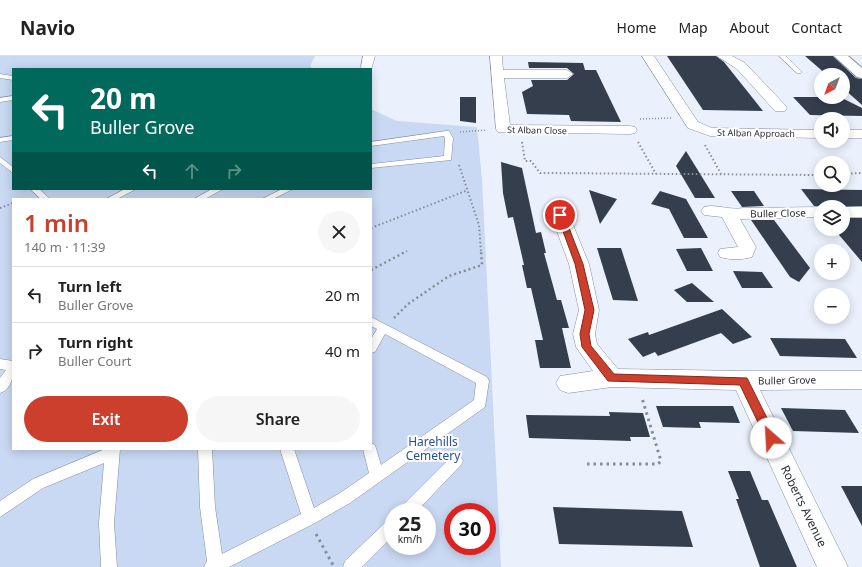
<!DOCTYPE html>
<html lang="en">
<head>
<meta charset="utf-8">
<style>
	body { margin:0; font-family:"Noto Sans",sans-serif; background:#f6f6f6; color:#222; height:100vh; display:flex; flex-direction:column; font-size:15px; white-space:nowrap }
	* { box-sizing:border-box; margin:0 }
	p { font-size:13px; color:#767676 }
	.icon { flex:none; width:22px; height:22px; fill:none; stroke:currentColor; stroke-width:2; stroke-linecap:round; stroke-linejoin:round }
	.map { position:relative; flex:1; overflow:hidden }
	.sheet { position:absolute; left:12px; top:142px; width:360px; height:252px; display:flex; flex-direction:column; background:#fff; border-radius:0px; box-shadow:0 2px 10px #0003 }
	.sheet>* { flex:none }
	.top-card { position:absolute; left:12px; top:12px; width:360px; height:122px; border-radius:0px; box-shadow:0 2px 10px #0003; background:#00695c; color:#fff; overflow:hidden }
	.needle { width:26px; rotate:221deg }
	.buttons { position:absolute; left:814px; top:12px; display:grid; gap:8px }
	.buttons a { display:grid; place-items:center; width:36px; height:36px; border-radius:50%; background:#fff; box-shadow:0 2px 10px #0003; font-size:20px }
	.speed { position:absolute; left:384px; top:447px; display:flex; gap:8px; font-size:20px; font-weight:700; text-align:center }
	.speed>* { display:grid; place-content:center; width:52px; height:52px; border-radius:50%; background:#fff; box-shadow:0 2px 10px #0003; line-height:1 }
	.speed small { font-size:10px; font-weight:400 }
	.speed .limit { border:6px solid #d22; background:#fff; color:#111 }
	.pin { position:absolute; display:grid; place-items:center; width:34px; height:34px; color:#fff; margin:-17px; border:2px solid #fff; border-radius:50%; box-shadow:0 1px 4px #0007 }
	.me { position:absolute; width:44px; margin:-22px; rotate:334deg; stroke-linejoin:round; filter:drop-shadow(0 0 3px #0008) }
	.turn { display:flex; align-items:center; gap:14px; height:84px; padding:0 12px; font-size:18px }
	.turn .icon { width:52px; height:52px; stroke-width:2.5 }
	.turn b { display:block; font-size:28px; line-height:34px }
	.lanes { display:flex; align-items:center; height:38px; padding:0 12px; background:#0003; justify-content:center; gap:20px; direction:ltr }
	.lanes .off { opacity:.35 }
	.round { display:grid; place-items:center; flex:none; width:42px; height:42px; border-radius:21px; background:#f6f6f6 }
	.headline { display:flex; align-items:center; justify-content:space-between; height:68px; padding:0 12px }
	h1 { font-size:24px; font-weight:600; line-height:30px; color:#cb3f2c }
	.primary-button { display:flex; gap:8px; margin-top:auto; padding:8px 12px }
	.primary-button a { flex:1; height:46px; border-radius:24px; background:#cb3f2c; color:#fff; font-size:16px; font-weight:600; line-height:46px; text-align:center }
	.primary-button a+a { background:#f6f6f6; color:#222 }
	ul { padding:0; list-style:none }
	li { display:flex; align-items:center; gap:12px; height:56px; padding:0 12px; border-top:1px solid #e0e0e0 }
	li div { flex:1 }
	li b { display:block; font-size:15px }
	li em { font-style:normal }
	header { display:flex; align-items:center; gap:24px; box-sizing:border-box; height:56px; padding:0 20px; background:#fff; border-bottom:1px solid #e0e0e0 }
	header strong { font-size:19px }
	nav { display:flex; gap:22px; margin-inline-start:auto; font-size:14px }
	.map>svg:first-child { display:block }
	.green { fill:#c9d9f3; fill-rule:evenodd }
	.building { fill:#353e4d }
	.lines { fill:none; stroke-linecap:round; stroke-linejoin:round }
	.service-casing { stroke:#838d9f; stroke-width:1 }
	.minor-casing { stroke:#838d9f; stroke-width:1 }
	.secondary-casing { stroke:#838d9f; stroke-width:2 }
	.path-far3 { stroke:#878c96; stroke-width:1.5; stroke-dasharray:1 2; stroke-linecap:butt }
	.path-far2 { stroke:#878c96; stroke-width:2; stroke-dasharray:1.5 2.5; stroke-linecap:butt }
	.path-far1 { stroke:#878c96; stroke-width:2.5; stroke-dasharray:2 3; stroke-linecap:butt }
	.path { stroke:#878c96; stroke-width:3; stroke-dasharray:2.5 4; stroke-linecap:butt }
	.service { fill:#fff; fill-rule:evenodd }
	.minor { fill:#fff; fill-rule:evenodd }
	.secondary { fill:#fff; fill-rule:evenodd }
	.route { fill:#cb3f2c; stroke:#84291d }
	.labels { text-anchor:middle; dominant-baseline:central; stroke-width:4; stroke-linejoin:round; paint-order:stroke }
	.far-street-label { font-size:9px; fill:#2a2e35; stroke:#fff }
	.street-label { font-size:10px; fill:#2a2e35; stroke:#fff }
	.near-park-label { font-size:12px; fill:#264f99; stroke:#fff }
	.near-street-label { font-size:12px; fill:#2a2e35; stroke:#fff }
</style>
</head>
<body>
<header>
<strong>Navio</strong>
<nav><a>Home</a><a>Map</a><a>About</a><a>Contact</a></nav>
</header>
<div class="map">
<svg width="862" height="511" viewBox="0 0 862 511">
	<rect width="100%" height="100%" fill="#eaf1fd"/>
	<!-- green -->
	<path class="green" d="M0,0H315L310,10L313,13H13V133H371V53L397,65L477,71L482,123L501,511H0ZM13,143H371V393H13ZM393,456H427V490H393ZM453,456H487V490H453Z"/>
	<!-- building -->
	<g class="building">
		<path d="M667,0H716L724,6L763,55L703,54Z"/>
		<path d="M805,0H833L856,22L862,23V49L843,32V19H827Z"/>
		<path d="M528,6L583,7L585,14H596L621,66L571,65L569,59L527,58L522,36L533,30L531,24H567L574,18L567,12H529Z"/>
		<path d="M460,41H476V67L460,65Z"/>
		<path d="M793,41H840L862,52V60L810,59Z"/>
		<path d="M686,95L715,142H695L676,110Z"/>
		<path d="M501,106L522,112L536,177L541,176L546,197H544L557,244H561L569,272H562L571,312H540L535,284H543L531,232H527L522,209H524L513,161L508,162L503,137Z"/>
		<path d="M801,133L862,134V150L841,151L814,150Z"/>
		<path d="M589,134L617,143L600,168Z"/>
		<path d="M660,135L686,143L708,182H684L669,153L651,148Z"/>
		<path d="M731,135H754L764,150L742,151Z"/>
		<path d="M843,162H862V206L834,173H843Z"/>
		<path d="M751,164H774L810,212L799,226L790,221Z"/>
		<path d="M597,192H621L638,245L613,244Z"/>
		<path d="M701,192L713,215H687L676,193Z"/>
		<path d="M733,215L762,216L773,232H742Z"/>
		<path d="M692,227L714,246H687L674,234Z"/>
		<path d="M722,253L752,281L733,288L721,277L658,300L655,296L643,301L628,283L648,276L649,279Z"/>
		<path d="M770,282L845,283L857,302L780,300Z"/>
		<path d="M656,350H733L740,367L699,366L701,372L663,371Z"/>
		<path d="M781,352L845,354L859,377L793,375Z"/>
		<path d="M609,356L643,357L650,381H630L631,385L529,382L526,359L610,360Z"/>
		<path d="M728,415H750L762,444H768L797,511H760L736,443H739Z"/>
		<path d="M841,430H862V470Z"/>
		<path d="M553,451L682,455L693,491L559,488Z"/>
	</g>
	<g class="lines">
		<!-- service casing -->
		<g class="service-casing">
			<g id="service">
				<path d="M779,0H786L801,15V17H797Z"/>
				<path d="M0,18L13,20V24L0,22Z"/>
				<path d="M13,40V44L0,46V42Z"/>
				<path d="M446,75H449L453,82L451,104L371,112V108L444,100L445,82L444,80L371,90V86Z"/>
				<path d="M13,80V84L0,86V82Z"/>
				<path d="M0,101L13,111V117L0,107Z"/>
				<path d="M30,133H39L50,143H41Z"/>
				<path d="M125,133H136L117,143H106Z"/>
				<path d="M212,133H223L205,143H194Z"/>
				<path d="M282,133H293L273,143H262Z"/>
				<path d="M371,261L487,321L489,325L485,351L350,447L315,467L229,511H204L207,505L200,451L198,393H212L215,451L222,498L301,458L280,393H294L314,452L340,437L369,417L363,393H371V387L375,389L381,409L474,344L476,327L385,278L375,296L371,297V283L377,273L371,270Z"/>
				<path d="M0,303L13,305C13,317 14,332 0,337V322L6,314L0,313Z"/>
				<path d="M105,393H120L114,467L117,511H101L99,467L104,407L43,432L0,461V445L33,423Z"/>
				<path d="M456,399L461,401L463,405L461,409L416,456H399L401,451L451,401Z"/>
				<path d="M393,462V480L362,511H343L345,505L388,464Z"/>
			</g>
		</g>
		<!-- minor casing -->
		<g class="minor-casing">
			<g id="minor">
				<path d="M363,0H375L371,14L362,13L361,11Z"/>
				<path d="M490,0H502L503,14H567L573,18L567,22H504L510,69L630,70L635,71L637,74L635,77L630,78L498,76L496,73Z"/>
				<path d="M642,0H654L698,66L712,72L821,74V82L710,80L688,72Z"/>
				<path d="M717,0H732L745,7L785,49L787,52L785,55H775L737,13Z"/>
				<rect x="843" y="74" width="19" height="8"/>
				<path d="M710,150C721,150 732,154 743,152L821,151H822L821,161L740,163L756,191L752,201C742,204 730,204 720,201L718,197L720,193L738,191L722,161L704,159L701,155L704,151Z"/>
				<path d="M842,151H862V161H843Z"/>
				<path d="M560,154L566,155L569,159L589,208L599,254L595,278L597,288L618,313L744,315H862V333L760,334L848,511H817L736,334L612,331L568,337L560,334L556,327L560,320L593,315L576,291L573,278L579,254L569,208L551,159L554,155Z"/>
			</g>
		</g>
		<!-- secondary casing -->
		<g class="secondary-casing">
			<path id="secondary" d="M834,0H848L862,12V22L857,21Z"/>
		</g>
		<!-- path-far3 -->
		<g class="path-far3">
			<path d="M640,63L671,62"/>
			<path d="M460,76L487,74"/>
		</g>
		<!-- path-far2 -->
		<g class="path-far2">
			<path d="M522,86L525,105H531L540,117L821,119"/>
			<path d="M638,86L656,118"/>
			<path d="M705,89L721,118"/>
			<path d="M459,109L479,169L481,196"/>
			<path d="M843,118L862,117"/>
			<path d="M0,152L13,147"/>
			<path d="M371,172L468,134"/>
		</g>
		<!-- path-far1 -->
		<g class="path-far1">
			<path d="M371,214L407,195"/>
			<path d="M394,262L408,248L449,220L482,209L481,195"/>
		</g>
		<!-- path -->
		<g class="path">
			<path d="M587,408H658L661,405L642,342"/>
			<path d="M316,478L333,509"/>
		</g>
		<!-- service -->
		<use href="#service" class="service"/>
		<!-- minor -->
		<use href="#minor" class="minor"/>
		<!-- secondary -->
		<use href="#secondary" class="secondary"/>
	</g>
	<!-- route -->
	<path class="route" d="M560,157L564,159L583,208L594,254L589,278L591,290L614,318L747,322L777,382L775,385L771,387L767,385L740,329L608,325L582,291L580,278L585,254L575,208L557,159Z"/>
	<g class="labels">
		<!-- far-street labels -->
		<g class="far-street-label">
			<text transform="translate(537 74) rotate(1)">St Alban Close</text>
			<text transform="translate(756 77) rotate(1)">St Alban Approach</text>
		</g>
		<!-- street labels -->
		<g class="street-label">
			<text transform="translate(778 157) rotate(-1)">Buller Close</text>
			<text transform="translate(787 324) rotate(-1)">Buller Grove</text>
		</g>
		<!-- near-park labels -->
		<g class="near-park-label">
			<text x="433" y="385">Harehills<tspan x="433" dy="14">Cemetery</tspan></text>
		</g>
		<!-- near-street labels -->
		<g class="near-street-label">
			<text transform="translate(804 450) rotate(64)">Roberts Avenue</text>
		</g>
	</g>
</svg>
<div class="buttons">
<a><svg class="needle" viewBox="-14 -14 28 28"><path d="M0-13l5 13h-10z" fill="#e53935"/><path d="M0 13l5-13h-10z" fill="#767676"/></svg></a>
<a><svg class="icon" aria-label="sound" viewBox="0 0 24 24"><path d="M4 9h4l5-4v14l-5-4H4zM17 9q2 3 0 6"/></svg></a>
<a><svg class="icon" aria-label="search" viewBox="0 0 24 24"><circle cx="10" cy="10" r="6"/><path d="M15 15l6 6"/></svg></a>
<a><svg class="icon" aria-label="layers" viewBox="0 0 24 24"><path d="M12 4l9 5-9 5-9-5zM3 14l9 5 9-5"/></svg></a>
<a>+</a>
<a>−</a>
</div>
<div class="speed"><div>25<small>km/h</small></div><div class="limit">30</div></div>
<div class="pin" style="left:560px;top:159px;background:#d93025"><svg class="icon" aria-label="arrive" viewBox="0 0 24 24"><path d="M6 21V4h12l-3 4 3 4H6"/></svg></div>
<svg class="me" style="left:771px;top:382px" viewBox="-20 -20 40 40"><circle r="19" fill="#fff"/><path d="M0-13L10 11 0 6-10 11z" fill="#cb3f2c"/></svg>
<div class="top-card">
<div class="turn"><svg class="icon" aria-label="left" viewBox="0 0 24 24"><path d="M17 20v-9H6M10 6l-5 5 5 5"/></svg><div><b>20 m</b>Buller Grove</div></div>
<div class="lanes"><svg class="icon" aria-label="left" viewBox="0 0 24 24"><path d="M17 20v-9H6M10 6l-5 5 5 5"/></svg><svg class="icon off" aria-label="ahead" viewBox="0 0 24 24"><path d="M12 20V5M6 11l6-6 6 6"/></svg><svg class="icon off" aria-label="right" viewBox="0 0 24 24"><path d="M7 20v-9h11M14 6l5 5-5 5"/></svg></div>
</div>
<section class="sheet">
<div class="headline"><div><h1>1 min</h1><p>140 m · 11:39</p></div><a class="round"><svg class="icon" aria-label="close" viewBox="0 0 24 24"><path d="M6 6l12 12M18 6L6 18"/></svg></a></div>
<ul>
<li><svg class="icon" aria-label="left" viewBox="0 0 24 24"><path d="M17 20v-9H6M10 6l-5 5 5 5"/></svg><div><b>Turn left</b><p>Buller Grove</p></div><em>20 m</em></li>
<li><svg class="icon" aria-label="right" viewBox="0 0 24 24"><path d="M7 20v-9h11M14 6l5 5-5 5"/></svg><div><b>Turn right</b><p>Buller Court</p></div><em>40 m</em></li>
</ul>
<div class="primary-button"><a>Exit</a><a>Share</a></div>
</section>
</div>
</body>
</html>
